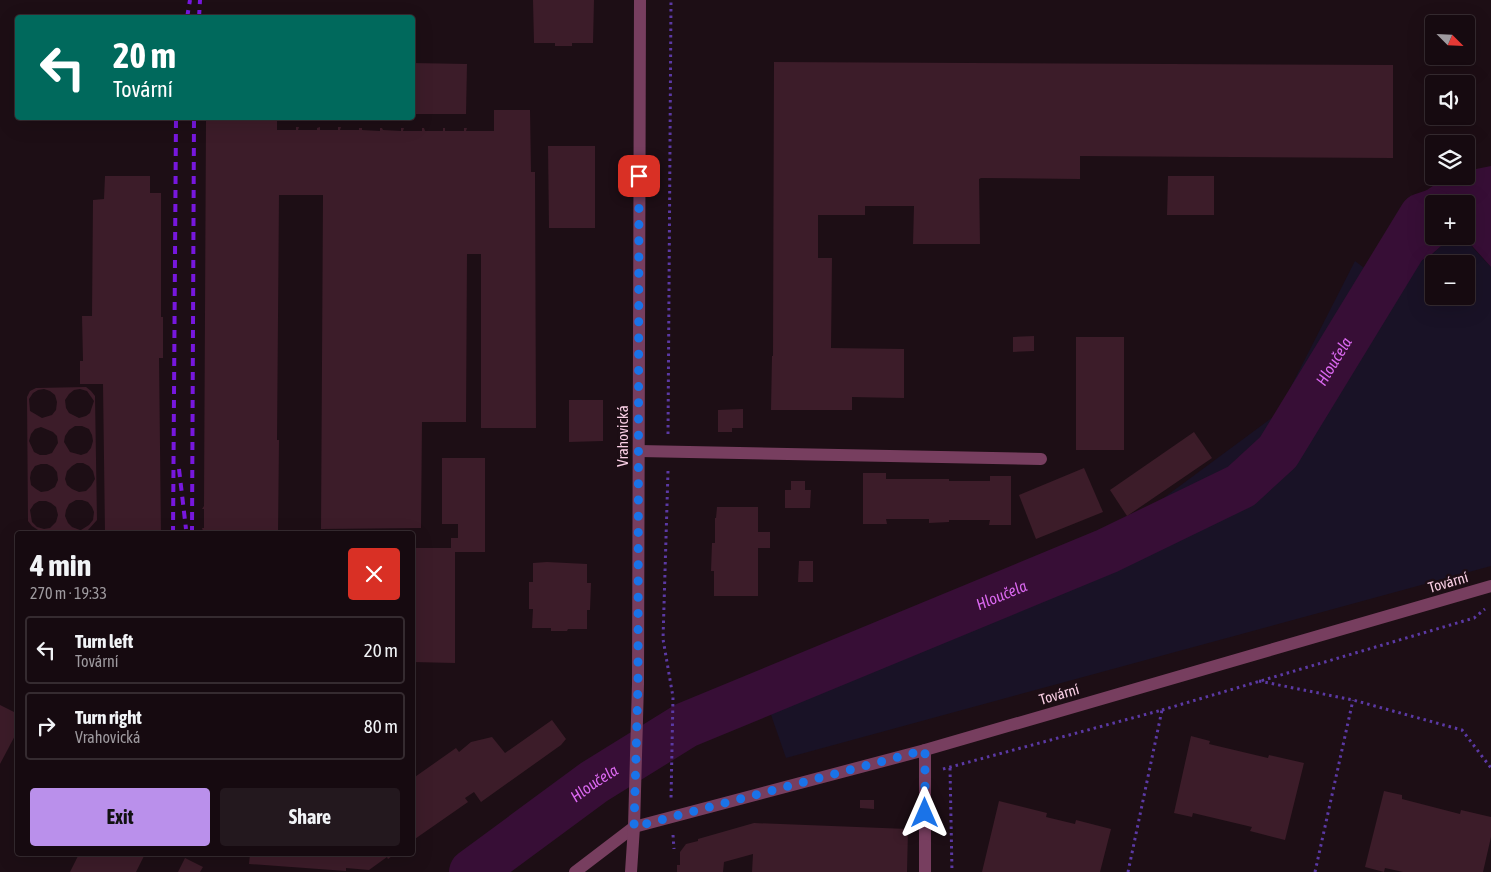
<!DOCTYPE html>
<html lang="en">
<head>
<meta charset="utf-8">
<style>
	body { margin:0; font-family:"Asap Condensed",sans-serif; background:#23181e; color:#f1f3f6; height:100vh; display:flex; flex-direction:column; font-size:19px; white-space:nowrap }
	* { box-sizing:border-box; margin:0 }
	p { font-size:16px; color:#9e9a9f }
	.icon { flex:none; width:28px; height:28px; fill:none; stroke:currentColor; stroke-width:2; stroke-linecap:round; stroke-linejoin:round }
	.map { position:relative; flex:1; overflow:hidden }
	.panel { position:absolute; left:15px; top:531px; width:400px; height:325px; display:flex; flex-direction:column; background:#160a10; border-radius:5px; box-shadow:0 5px 20px #0002,0 0 0 1px #352b30 }
	.panel>* { flex:none }
	.top-card { position:absolute; left:15px; top:15px; width:400px; height:105px; border-radius:5px; box-shadow:0 5px 20px #0002,0 0 0 1px #352b30; background:#00695c; color:#fff; overflow:hidden }
	.needle { width:32px; rotate:114deg }
	.tools { position:absolute; left:1425px; top:15px; display:grid; gap:10px }
	.tools a { display:grid; place-items:center; width:50px; height:50px; border-radius:5px; background:#160a10; box-shadow:0 5px 20px #0002,0 0 0 1px #352b30; font-size:25px }
	.pin { position:absolute; display:grid; place-items:center; width:42px; height:42px; color:#fff; margin:-21px; border-radius:10px; box-shadow:0 2px 8px #0006 }
	.me { position:absolute; width:55px; margin:-28px; rotate:0deg; stroke-linejoin:round; filter:drop-shadow(0 0 4px #0008) }
	.turn { display:flex; align-items:center; gap:18px; height:105px; padding:0 15px; font-size:22px }
	.turn .icon { width:65px; height:65px; stroke-width:2.5 }
	.turn b { display:block; font-size:35px; line-height:42px }
	.round { display:grid; place-items:center; flex:none; width:52px; height:52px; border-radius:5px; background:#23181e }
	.headline { display:flex; align-items:center; justify-content:space-between; height:85px; padding:0 15px }
	h1 { font-size:30px; font-weight:700; line-height:38px }
	.cta { display:flex; gap:10px; margin-top:auto; padding:10px 15px }
	.cta a { flex:1; height:58px; border-radius:5px; background:#ba90eb; color:#111; font-size:20px; font-weight:700; line-height:58px; text-align:center }
	.cta a+a { background:#23181e; color:#f1f3f6 }
	ul { padding:0; list-style:none }
	li { display:flex; align-items:center; gap:15px; height:68px; margin:0 10px 8px; padding:0 5px; border:2px solid #352b30; border-radius:5px }
	li div { flex:1 }
	li b { display:block; font-size:19px }
	li em { font-style:normal }
	.map>svg:first-child { display:block }
	.green { fill:#191226; fill-rule:evenodd }
	.water { fill:#370e36; fill-rule:evenodd }
	.lines { fill:none; stroke-linecap:round; stroke-linejoin:round }
	.river { stroke:#370e36; stroke-width:46 }
	.building { fill:#3c1c29; fill-rule:evenodd }
	.path { stroke:#5b39a4; stroke-width:3; stroke-dasharray:2.5 4; stroke-linecap:butt }
	.minor { stroke:#773e5f; stroke-width:12 }
	.rail { stroke:#7717de; stroke-width:4; stroke-dasharray:8 6; stroke-linecap:butt }
	.route { stroke:#1a73e8; stroke-width:9; stroke-dasharray:0 16.2 }
	.labels { text-anchor:middle; dominant-baseline:central; stroke-width:5; stroke-linejoin:round; paint-order:stroke }
	.street-label { font-size:15px; fill:#facfe5; stroke:#1d0e15 }
	.water-label { font-size:16px; font-style:italic; fill:#da68ef; stroke:#1d0e15 }
</style>
</head>
<body>
<div class="map">
<svg width="1491" height="872" viewBox="0 0 1491 872">
	<rect width="100%" height="100%" fill="#1d0e15"/>
	<!-- green -->
	<path class="green" d="M1450,238H1464L1491,267V566L786,758L759,680L885,625L1127,525L1277,414L1355,261L1389,287L1401,273L1432,254ZM1434,264H1466V296H1434Z"/>
	<!-- water -->
	<path class="water" d="M1491,166V267L1465,238H1450L1432,254L1401,273L1389,287L1373,285C1372,281 1368,274 1369,270C1369,253 1412,200 1427,190C1440,181 1451,176 1466,176V171ZM1434,204H1466V236H1434Z"/>
	<g class="lines">
		<!-- river -->
		<path class="river" id="s1" d="M472,872L594,782L686,725L1107,551L1241,486L1278,452L1422,216L1434,212"/>
	</g>
	<!-- building -->
	<g class="building">
		<path d="M533,0H594L593,43H572V46H555V43H534Z"/>
		<path d="M774,62L1393,65V158L1080,156V179L981,178L979,179L980,244H913L914,206H865V215H818V258H832L831,348L904,349V398L852,397V410H771L772,356H773Z"/>
		<path d="M412,63L467,64L466,114H412Z"/>
		<path d="M494,110H530L531,172H535L536,428H481V254H467L466,422H422L421,528L321,529L323,195H279L277,440H279L278,534H204L202,528H204V509H202L204,506L206,119H277V130H296V127H299L298,130H317V128L320,127V130H338V127H341L340,130H359V128H362V130L380,131V128H382L383,130L401,131V128H404L403,131H422V128H424L425,131H443V128H445V131H464V128H467L466,131H494Z"/>
		<path d="M548,146H595V228H549Z"/>
		<path d="M105,176H150V193H161V317H163V358H159L161,534L105,533L103,384H80V361H83L82,316H92L93,200L104,199Z"/>
		<path d="M1168,176H1214V215H1167Z"/>
		<path d="M1034,336V351L1013,352V337Z"/>
		<rect x="1076" y="337" width="48" height="113"/>
		<path d="M86,387L91,391L95,396L97,520L88,530H81L89,525L93,520L94,512L92,507L88,502L82,500H76L69,504L66,510L65,516L68,523L72,527L80,530H38L32,526L28,521L27,397L30,391L36,388ZM44,389L50,391L55,395L57,402L56,410L52,415L42,418L30,411L29,399L33,393L38,390ZM80,389L87,391L94,401L90,413L86,416L79,418L69,413L66,408L65,400L69,394L74,390ZM75,426H82L89,429L92,435L93,441L91,448L87,453L81,455L70,452L64,442L65,436L69,430ZM41,427L53,432L57,436L58,443L52,453L46,455H40L34,452L29,441L31,434L35,429ZM77,463H83L89,466L93,471L95,479L91,486L86,491L79,492L72,489L67,485L65,479L67,471L72,466ZM41,464H47L53,467L57,472L58,480L55,487L48,491L41,492L36,489L31,485L30,478L31,472L35,466ZM39,501H46L51,503L56,507L58,515L56,522L50,528L44,529L37,527L32,522L30,510L34,504Z"/>
		<path d="M569,400H603V441L569,442Z"/>
		<path d="M743,409V428H732V432H718V410Z"/>
		<path d="M1194,432L1212,458L1127,516L1110,490Z"/>
		<path d="M442,458H485V552H455V663L412,662V548H451V538H458V524H442Z"/>
		<path d="M1084,468L1103,512L1036,539L1019,495Z"/>
		<path d="M863,473H886V479H949V481H990V476H1011V525H989L990,520H949V522L929,523V519H886L887,524H863Z"/>
		<path d="M791,481H805V490H811L810,508H785V490H791Z"/>
		<path d="M717,507H758V532H770V548H758V596H714V571H711L712,543H715V518H716Z"/>
		<path d="M799,561H813V582H798Z"/>
		<path d="M547,562L587,564V583H591L590,610H587V629H568L567,631H551V628H532L533,609H529V582H533V563Z"/>
		<path d="M0,705L18,714V730L0,764Z"/>
		<path d="M552,720L566,739L561,745L481,802L474,792L465,798L468,802L412,841V779L456,748L459,752L471,742L492,737L505,753Z"/>
		<path d="M1191,736L1210,741L1209,744L1268,758L1269,755L1304,763L1285,840L1250,831L1252,827L1193,813L1192,817L1174,813Z"/>
		<path d="M1384,791L1402,795V799L1460,814L1461,810L1491,817V837L1483,872H1403L1385,868L1384,872L1365,867Z"/>
		<path d="M860,800H874V809L860,808Z"/>
		<path d="M999,801L1047,813L1046,817L1075,824L1076,820L1111,829L1100,872H982Z"/>
		<path d="M754,823L908,829L907,872H752L753,854L724,862L723,872H677V865H680V852L686,844L698,841V839Z"/>
		<path d="M79,854H145L136,872H70Z"/>
		<path d="M250,854H395L388,859L387,857L369,870L346,868V871L249,864Z"/>
		<path d="M185,858L203,867L200,872H178Z"/>
	</g>
	<g class="lines">
		<!-- path -->
		<g class="path">
			<path d="M668,434L671,0"/>
			<path d="M668,471L663,639L673,697L671,799"/>
			<path d="M1259,681L1353,700L1462,730L1491,768"/>
			<path d="M1162,710L1474,618L1485,609"/>
			<path d="M950,768L952,872"/>
			<path d="M943,769L1162,710L1128,872"/>
			<path d="M673,835L674,849"/>
			<path d="M1315,872L1353,700"/>
		</g>
		<!-- minor -->
		<g class="minor">
			<path d="M639,451L1041,459"/>
			<path d="M925,750V872"/>
			<path d="M575,872L634,827L925,750L1491,586"/>
			<path d="M631,872L634,827L638,684L640,0"/>
		</g>
		<!-- rail -->
		<g class="rail">
			<path d="M187,18L190,0"/>
			<path d="M199,18L200,0"/>
			<path d="M179,469L186,529"/>
			<path d="M173,534L176,118"/>
			<path d="M192,534L194,118"/>
		</g>
	</g>
	<g class="lines">
		<!-- route -->
		<path class="route" d="M639,176L638,684L634,827L925,750V813"/>
	</g>
	<g class="labels">
		<!-- street labels -->
		<g class="street-label">
			<text transform="translate(622 436) rotate(-90)">Vrahovická</text>
			<text transform="translate(1448 582) rotate(-16)">Tovární</text>
			<text transform="translate(1059 694) rotate(-16)">Tovární</text>
		</g>
		<!-- water labels -->
		<g class="water-label">
			<text stroke="none"><textPath href="#s1" startOffset="1021">Hloučela</textPath></text>
			<text stroke="none"><textPath href="#s1" startOffset="601">Hloučela</textPath></text>
			<text stroke="none"><textPath href="#s1" startOffset="151">Hloučela</textPath></text>
		</g>
	</g>
</svg>
<div class="tools">
<a><svg class="needle" viewBox="-14 -14 28 28"><path d="M0-13l5 13h-10z" fill="#e53935"/><path d="M0 13l5-13h-10z" fill="#9e9a9f"/></svg></a>
<a><svg class="icon" aria-label="sound" viewBox="0 0 24 24"><path d="M4 9h4l5-4v14l-5-4H4zM17 9q2 3 0 6"/></svg></a>
<a><svg class="icon" aria-label="layers" viewBox="0 0 24 24"><path d="M12 4l9 5-9 5-9-5zM3 14l9 5 9-5"/></svg></a>
<a>+</a>
<a>−</a>
</div>
<div class="pin" style="left:639px;top:176px;background:#d93025"><svg class="icon" aria-label="arrive" viewBox="0 0 24 24"><path d="M6 21V4h12l-3 4 3 4H6"/></svg></div>
<svg class="me" style="left:925px;top:813px" viewBox="-20 -20 40 40"><path d="M0-17L14 15 0 8-14 15z" fill="#1a73e8" stroke="#fff" stroke-width="4"/></svg>
<div class="top-card">
<div class="turn"><svg class="icon" aria-label="left" viewBox="0 0 24 24"><path d="M17 20v-9H6M10 6l-5 5 5 5"/></svg><div><b>20 m</b>Tovární</div></div>
</div>
<section class="panel">
<div class="headline"><div><h1>4 min</h1><p>270 m · 19:33</p></div><a class="round" style="background:#d93025;color:#fff"><svg class="icon" aria-label="close" viewBox="0 0 24 24"><path d="M6 6l12 12M18 6L6 18"/></svg></a></div>
<ul>
<li><svg class="icon" aria-label="left" viewBox="0 0 24 24"><path d="M17 20v-9H6M10 6l-5 5 5 5"/></svg><div><b>Turn left</b><p>Tovární</p></div><em>20 m</em></li>
<li><svg class="icon" aria-label="right" viewBox="0 0 24 24"><path d="M7 20v-9h11M14 6l5 5-5 5"/></svg><div><b>Turn right</b><p>Vrahovická</p></div><em>80 m</em></li>
</ul>
<div class="cta"><a>Exit</a><a>Share</a></div>
</section>
</div>
</body>
</html>
